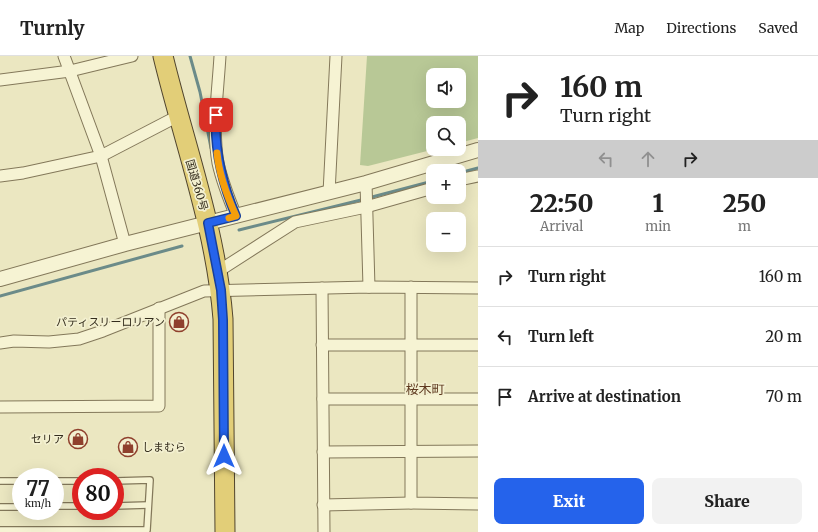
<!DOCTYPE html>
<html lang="en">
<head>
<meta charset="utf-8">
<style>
	body { margin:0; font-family:Merriweather,"Noto Sans JP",serif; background:#f2f2f2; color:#222; height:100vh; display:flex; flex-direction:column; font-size:15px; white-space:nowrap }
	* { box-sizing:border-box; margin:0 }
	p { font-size:13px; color:#767676 }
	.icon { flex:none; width:22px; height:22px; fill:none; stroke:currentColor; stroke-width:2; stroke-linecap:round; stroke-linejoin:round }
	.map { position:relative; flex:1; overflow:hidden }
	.details { display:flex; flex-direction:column; background:#fff; width:340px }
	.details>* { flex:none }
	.banner { background:#fff; color:#222; overflow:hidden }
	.tools { position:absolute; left:426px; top:12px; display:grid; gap:8px }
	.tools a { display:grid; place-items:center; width:40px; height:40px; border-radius:8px; background:#fff; box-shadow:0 4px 16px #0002; font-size:20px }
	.speed { position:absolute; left:12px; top:412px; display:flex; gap:8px; font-size:20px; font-weight:700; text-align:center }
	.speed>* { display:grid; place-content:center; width:52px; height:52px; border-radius:50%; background:#fff; box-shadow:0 4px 16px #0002; line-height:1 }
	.speed small { font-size:10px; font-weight:400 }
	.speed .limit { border:6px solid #d22; background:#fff; color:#111 }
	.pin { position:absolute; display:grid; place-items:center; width:34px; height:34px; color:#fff; margin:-17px; border-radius:8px; box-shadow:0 2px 6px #0006 }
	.me { position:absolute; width:44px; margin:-22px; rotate:0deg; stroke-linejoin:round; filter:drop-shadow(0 0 3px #0008) }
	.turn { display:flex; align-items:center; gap:14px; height:84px; padding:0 16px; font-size:18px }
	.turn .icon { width:52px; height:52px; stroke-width:2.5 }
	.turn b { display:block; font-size:28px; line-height:34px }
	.lanes { display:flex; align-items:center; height:38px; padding:0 16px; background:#0003; justify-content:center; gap:20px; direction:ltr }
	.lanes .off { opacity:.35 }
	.eta { display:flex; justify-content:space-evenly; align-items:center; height:68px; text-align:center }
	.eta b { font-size:24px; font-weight:800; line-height:28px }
	.button { display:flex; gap:8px; margin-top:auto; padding:8px 16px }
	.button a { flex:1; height:46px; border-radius:8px; background:#2563eb; color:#fff; font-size:16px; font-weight:800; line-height:46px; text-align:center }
	.button a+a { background:#f2f2f2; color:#222 }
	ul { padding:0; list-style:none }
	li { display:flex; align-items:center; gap:12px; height:60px; padding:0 16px; border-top:1px solid #e0e0e0 }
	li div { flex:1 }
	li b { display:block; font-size:15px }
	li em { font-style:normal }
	header { display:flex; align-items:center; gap:24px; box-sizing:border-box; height:56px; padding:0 20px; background:#fff; border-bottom:1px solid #e0e0e0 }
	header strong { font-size:19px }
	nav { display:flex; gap:22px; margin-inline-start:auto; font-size:14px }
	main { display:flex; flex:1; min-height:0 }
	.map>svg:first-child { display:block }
	.green { fill:#b8c896; fill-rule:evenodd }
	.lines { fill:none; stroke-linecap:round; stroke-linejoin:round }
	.stream { stroke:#6b8b89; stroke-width:3 }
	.service-casing { stroke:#83785a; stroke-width:8 }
	.minor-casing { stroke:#83785a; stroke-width:13 }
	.tertiary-casing { stroke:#83785a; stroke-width:16 }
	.trunk-casing { stroke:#51452e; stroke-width:21 }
	.service { stroke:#f6f3d3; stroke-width:5.5 }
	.minor { stroke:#f6f3d3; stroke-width:11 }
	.tertiary { stroke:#f6f3d3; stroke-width:14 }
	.trunk { stroke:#e2ce78; stroke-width:19 }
	.route-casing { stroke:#184099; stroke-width:10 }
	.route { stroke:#2563eb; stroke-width:7 }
	.slow { stroke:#f59e0b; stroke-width:7 }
	.labels { text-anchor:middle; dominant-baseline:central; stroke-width:3.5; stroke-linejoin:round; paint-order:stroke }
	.street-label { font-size:11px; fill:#342d1d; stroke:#f3f0d0 }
	.poi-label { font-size:11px; fill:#342d1d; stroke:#f3f0d0; text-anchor:end }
	.quarter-label { font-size:13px; fill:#5e391f; stroke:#f3f0d0 }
</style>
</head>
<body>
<header>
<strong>Turnly</strong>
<nav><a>Map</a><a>Directions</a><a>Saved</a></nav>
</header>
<main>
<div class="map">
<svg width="478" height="476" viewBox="0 0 478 476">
	<rect width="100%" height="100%" fill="#ebe7c1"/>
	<!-- green -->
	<path class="green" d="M367,0H478V82L459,87V67H433V93H435L368,110L360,109ZM433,19H459V45H433Z"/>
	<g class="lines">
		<!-- stream -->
		<g class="stream">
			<path d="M190,0L200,36L211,92"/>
			<path d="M459,117L478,112"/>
			<path d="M372,141L433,125"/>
			<path d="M239,174L361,144"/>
			<path d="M0,240L182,190"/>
		</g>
		<!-- service casing -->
		<g class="service-casing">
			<g id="service">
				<path d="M0,425H21"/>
				<path d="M55,425H81"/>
				<path d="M55,450H81"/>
				<path d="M115,450L148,449"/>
				<path d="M0,451H21"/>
				<path d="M0,474H147L150,424L115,425"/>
			</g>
		</g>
		<!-- minor casing -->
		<g class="minor-casing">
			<g id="minor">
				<path d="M64,0L101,100L125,188"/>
				<path d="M220,0C218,35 212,73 218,107C222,125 229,143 236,160"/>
				<path d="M0,24L70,15L132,0"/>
				<path d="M0,120L23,117L101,100L178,60"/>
				<path d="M459,124L478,120"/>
				<path d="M366,127L369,231"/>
				<path d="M329,137L336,0"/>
				<path d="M217,216L295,166L366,151L433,132"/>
				<path d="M411,231V447L478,448"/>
				<path d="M322,232L324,476"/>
				<path d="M0,287L14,285L49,286L79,283L103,275L204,235L369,231L478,232"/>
				<path d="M322,289H478"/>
				<path d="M323,343H478"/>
				<path d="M0,351L159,350V252"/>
				<path d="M323,396L478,395"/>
				<path d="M323,449L411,447"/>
			</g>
		</g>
		<!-- tertiary casing -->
		<g class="tertiary-casing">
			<path id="tertiary" d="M0,223L125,188L366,127L478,94"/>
		</g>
		<!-- trunk casing -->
		<g class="trunk-casing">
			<path id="trunk" d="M163,0C184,87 216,173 223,263L225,476"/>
		</g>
		<!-- service -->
		<use href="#service" class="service"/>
		<!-- minor -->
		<use href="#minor" class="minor"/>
		<!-- tertiary -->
		<use href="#tertiary" class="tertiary"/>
		<!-- trunk -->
		<use href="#trunk" class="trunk"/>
	</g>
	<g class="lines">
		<!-- route casing -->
		<g class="route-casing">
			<path id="route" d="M216,59C214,95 222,127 236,160L208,167L221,234L223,264L224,400"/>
		</g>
		<!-- route -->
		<use href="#route" class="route"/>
		<!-- slow -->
		<path class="slow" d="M217,97C219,119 227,140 236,160L229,162"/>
	</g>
	<!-- icons -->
	<defs>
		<g id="shop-ring" transform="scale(1)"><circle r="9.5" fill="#f3f0d0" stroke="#8f402d" stroke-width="1.5"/><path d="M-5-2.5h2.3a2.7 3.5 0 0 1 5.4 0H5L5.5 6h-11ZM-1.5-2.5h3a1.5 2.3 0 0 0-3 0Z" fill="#8f402d"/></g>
	</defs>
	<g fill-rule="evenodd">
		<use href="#shop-ring" x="179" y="266"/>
		<use href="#shop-ring" x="78" y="383"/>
		<use href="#shop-ring" x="128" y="391"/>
	</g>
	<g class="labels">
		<!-- street labels -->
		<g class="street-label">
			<text transform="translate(197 129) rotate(74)">国道360号</text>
		</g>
		<!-- poi labels -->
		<g class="poi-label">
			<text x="165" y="266">パティスリーロリアン</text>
			<text x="64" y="383">セリア</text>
			<text x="142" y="391" text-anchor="start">しまむら</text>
		</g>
		<!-- quarter labels -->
		<g class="quarter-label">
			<text x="425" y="333">桜木町</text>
		</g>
	</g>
</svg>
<div class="tools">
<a><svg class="icon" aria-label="sound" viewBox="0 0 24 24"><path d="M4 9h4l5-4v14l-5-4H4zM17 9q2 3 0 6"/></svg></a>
<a><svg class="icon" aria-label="search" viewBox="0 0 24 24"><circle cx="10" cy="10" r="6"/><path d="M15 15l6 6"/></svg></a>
<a>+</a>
<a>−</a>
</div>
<div class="speed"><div>77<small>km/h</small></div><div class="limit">80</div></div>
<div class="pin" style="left:216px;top:59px;background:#d93025"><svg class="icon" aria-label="arrive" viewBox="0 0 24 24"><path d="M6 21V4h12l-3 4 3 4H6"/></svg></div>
<svg class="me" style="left:224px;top:400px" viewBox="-20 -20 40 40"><path d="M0-17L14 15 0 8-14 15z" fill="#2563eb" stroke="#fff" stroke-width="4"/></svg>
</div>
<section class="details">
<div class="banner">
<div class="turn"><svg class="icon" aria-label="right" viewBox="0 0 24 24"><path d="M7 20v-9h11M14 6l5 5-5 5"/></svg><div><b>160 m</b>Turn right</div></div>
<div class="lanes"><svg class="icon off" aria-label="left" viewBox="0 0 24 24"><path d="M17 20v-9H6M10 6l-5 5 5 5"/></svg><svg class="icon off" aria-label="ahead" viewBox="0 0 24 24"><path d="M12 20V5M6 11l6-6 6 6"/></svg><svg class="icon" aria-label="right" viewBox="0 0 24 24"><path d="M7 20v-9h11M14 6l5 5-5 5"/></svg></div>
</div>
<div class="eta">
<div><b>22:50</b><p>Arrival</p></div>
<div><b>1</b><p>min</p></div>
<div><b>250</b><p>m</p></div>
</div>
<ul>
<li><svg class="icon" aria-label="right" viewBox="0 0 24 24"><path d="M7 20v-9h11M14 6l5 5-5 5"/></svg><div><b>Turn right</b></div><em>160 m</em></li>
<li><svg class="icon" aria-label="left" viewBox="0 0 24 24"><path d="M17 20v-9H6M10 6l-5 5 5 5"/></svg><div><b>Turn left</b></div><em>20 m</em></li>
<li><svg class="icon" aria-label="arrive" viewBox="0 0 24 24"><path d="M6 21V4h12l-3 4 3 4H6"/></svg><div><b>Arrive at destination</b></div><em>70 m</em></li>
</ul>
<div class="button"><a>Exit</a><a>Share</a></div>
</section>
</main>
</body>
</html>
